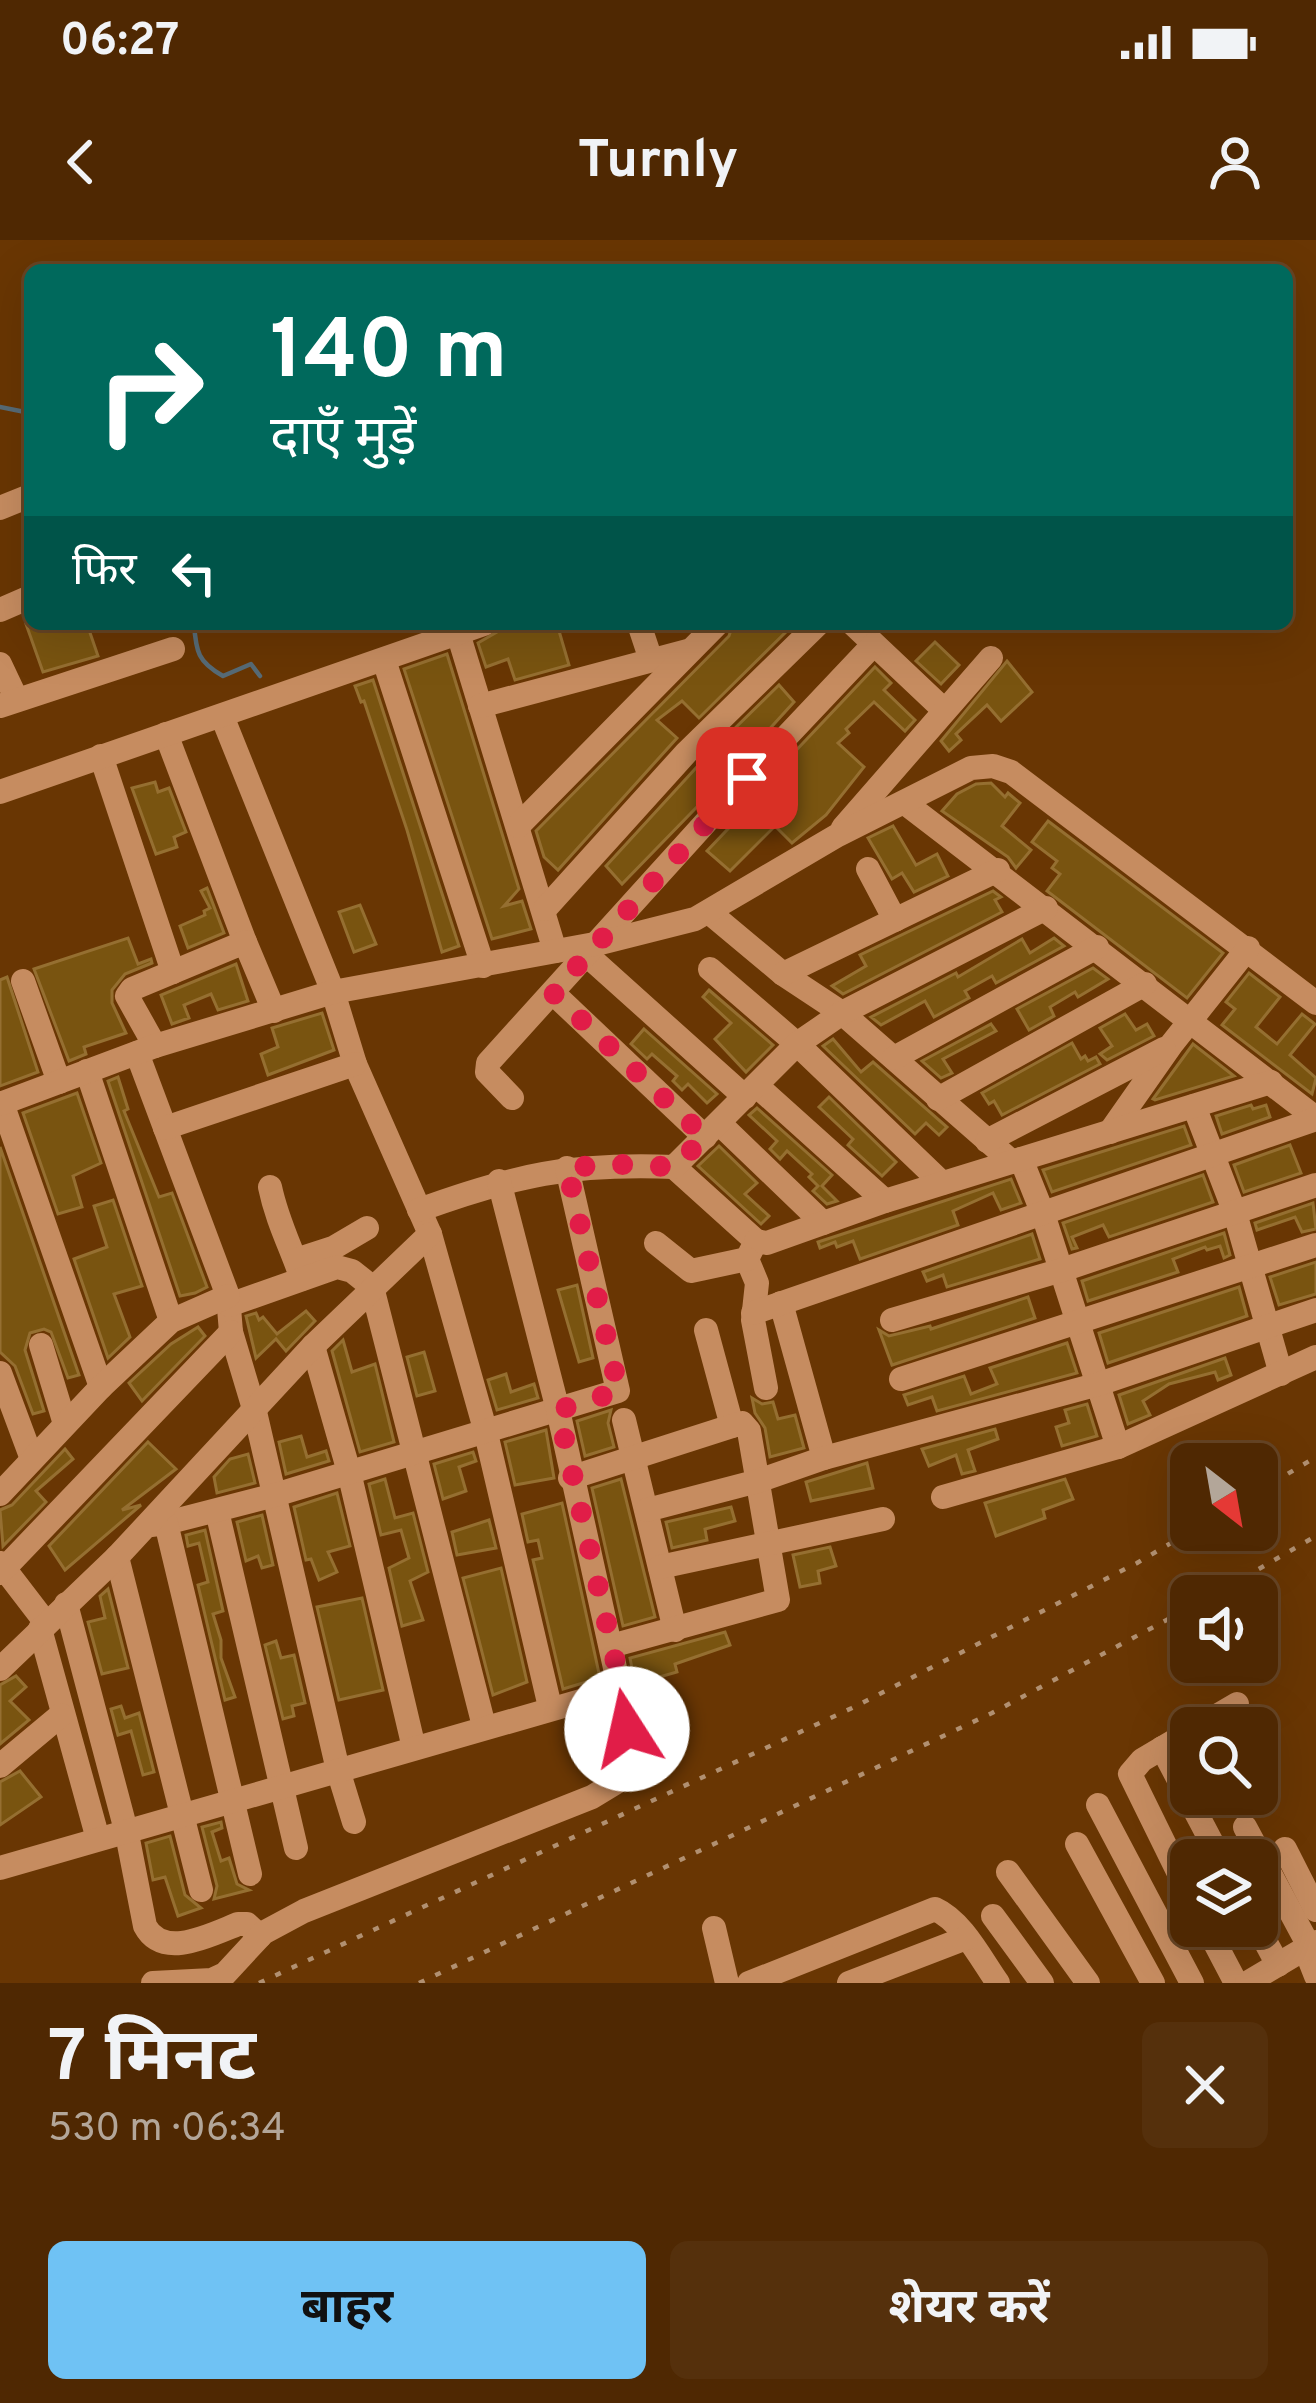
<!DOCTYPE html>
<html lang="hi">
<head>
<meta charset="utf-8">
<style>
	body { margin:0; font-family:Overpass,"Noto Sans Devanagari",sans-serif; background:#55300c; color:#f1f3f6; height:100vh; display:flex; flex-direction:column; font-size:45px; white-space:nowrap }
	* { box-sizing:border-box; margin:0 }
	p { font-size:39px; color:#b3a699 }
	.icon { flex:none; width:66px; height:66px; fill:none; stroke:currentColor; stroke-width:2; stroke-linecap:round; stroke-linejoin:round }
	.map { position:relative; height:1743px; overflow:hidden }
	.sheet { display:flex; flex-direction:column; background:#4f2802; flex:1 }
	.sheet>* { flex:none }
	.guide { position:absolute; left:24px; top:24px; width:1269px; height:366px; border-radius:18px; box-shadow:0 12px 48px #0002,0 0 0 3px #664424; background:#00695c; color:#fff; overflow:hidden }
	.needle { width:78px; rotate:149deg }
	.tools { position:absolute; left:1170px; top:1203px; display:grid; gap:24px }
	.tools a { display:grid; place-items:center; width:108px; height:108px; border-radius:18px; background:#4f2802; box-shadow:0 12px 48px #0002,0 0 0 3px #664424; font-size:60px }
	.pin { position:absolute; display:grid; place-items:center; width:102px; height:102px; color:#fff; margin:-51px; border-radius:24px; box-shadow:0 6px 18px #0006 }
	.me { position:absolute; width:132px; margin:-66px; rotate:350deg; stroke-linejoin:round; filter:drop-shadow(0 0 9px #0008) }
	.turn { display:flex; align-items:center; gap:42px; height:252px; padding:0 48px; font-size:54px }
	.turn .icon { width:156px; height:156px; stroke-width:2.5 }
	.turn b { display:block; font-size:84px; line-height:102px }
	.then { display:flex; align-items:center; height:114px; padding:0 48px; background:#0003; gap:24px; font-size:45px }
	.round { display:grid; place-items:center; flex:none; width:126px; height:126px; border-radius:18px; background:#55300c }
	.head { display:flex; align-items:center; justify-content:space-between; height:204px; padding:0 48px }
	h1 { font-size:72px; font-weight:700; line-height:90px }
	.action { display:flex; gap:24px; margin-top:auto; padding:24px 48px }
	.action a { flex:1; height:138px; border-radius:18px; background:#6fc2f4; color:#111; font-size:48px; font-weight:700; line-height:138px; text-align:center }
	.action a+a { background:#55300c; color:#f1f3f6 }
	.status { display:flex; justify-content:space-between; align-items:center; height:84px; padding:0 60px; background:#4f2802; direction:ltr }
	.status svg { height:33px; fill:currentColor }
	header { display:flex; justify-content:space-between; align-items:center; height:156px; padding:0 48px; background:#4f2802; font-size:54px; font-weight:700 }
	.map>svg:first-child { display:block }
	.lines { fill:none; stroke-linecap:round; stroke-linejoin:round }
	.stream { stroke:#576b76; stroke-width:4.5 }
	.building { fill:#795410; stroke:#956f31; stroke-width:3 }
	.minor { stroke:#c68c60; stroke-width:24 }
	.rail { stroke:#b19071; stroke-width:4.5; stroke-dasharray:6 12; stroke-linecap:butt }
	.route { stroke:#e11d48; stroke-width:21; stroke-dasharray:0 37.8 }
</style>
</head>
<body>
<div class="status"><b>06:27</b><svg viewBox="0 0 49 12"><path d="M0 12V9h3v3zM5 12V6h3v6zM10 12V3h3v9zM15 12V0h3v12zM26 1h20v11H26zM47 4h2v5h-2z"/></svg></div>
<header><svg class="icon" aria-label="back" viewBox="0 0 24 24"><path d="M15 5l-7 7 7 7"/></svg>Turnly<svg class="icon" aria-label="person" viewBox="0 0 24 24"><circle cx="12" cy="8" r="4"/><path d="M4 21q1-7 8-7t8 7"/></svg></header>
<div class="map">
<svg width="1316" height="1743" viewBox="0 0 1316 1743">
	<rect width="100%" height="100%" fill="#693603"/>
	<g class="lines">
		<!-- stream -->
		<g class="stream">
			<path d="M0,167L30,173"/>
			<path d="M194,384C196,412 198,422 223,436L251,424L260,436"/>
		</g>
	</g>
	<!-- building -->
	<g class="building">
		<path d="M26,384H87L98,416L43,432Z"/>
		<path d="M511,384H557L569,425L515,440L508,419L486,427L478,403Z"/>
		<path d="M733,384H794L699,478L682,461L657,480L677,498L558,630L544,617L536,591L729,396Z"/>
		<path d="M935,402L959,425L941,444L916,421Z"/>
		<path d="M447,414L519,649L504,666L522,661L531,689L492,699L404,429Z"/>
		<path d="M1007,421L1032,452L1001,481L987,465L956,494L961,500L949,511L941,501Z"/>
		<path d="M875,427L891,443L884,450L915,480L905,491L874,462L846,489L849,493L838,503L864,527L826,575L792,603L775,586L730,631L707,611L744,572L752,557Z"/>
		<path d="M373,440L459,706L442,712L407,590L364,461L361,462L355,446Z"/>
		<path d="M779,445L794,462L746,515L728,495Z"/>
		<path d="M706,517L725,538L622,644L606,626Z"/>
		<path d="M155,542L158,552L169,548L186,592L174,597L177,607L156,614L132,548Z"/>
		<path d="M991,543L1005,557L1008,553L1020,563L1002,586L1031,610L1016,628L1008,617L942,571L957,554L976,544Z"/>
		<path d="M1048,581L1223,713L1187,758L1047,651L1060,634L1052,628L1057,621L1032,602Z"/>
		<path d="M893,586L916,625L937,614L948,636L914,652L902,633L892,639L868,598Z"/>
		<path d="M207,648L224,693L188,708L180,686L205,675L204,671L210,668L201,651Z"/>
		<path d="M993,651L1001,657L995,660L1002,672L843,754L832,746L866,726L860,715Z"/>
		<path d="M360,665L376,704L354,712L339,672Z"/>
		<path d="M128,698L138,724L151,719L152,723L125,734L112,750V763L126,793L84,807L86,814L69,821L34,729Z"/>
		<path d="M1054,698L1064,706L996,743L992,736L965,751L969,758L934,777L925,761L881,785L871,777L956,733L958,737L1022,699L1030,713Z"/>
		<path d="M236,724L248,761L218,770L211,754L184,765L189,778L172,784L161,755Z"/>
		<path d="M1093,728L1108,739L1078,757L1075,752L1050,767L1054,776L1029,790L1017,769Z"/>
		<path d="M1249,733L1280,757L1256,787L1277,804L1302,774L1315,784L1290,815L1316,838L1312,854L1222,785L1235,769L1226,762Z"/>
		<path d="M7,737L38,832L0,846V740Z"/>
		<path d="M709,750L773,805L746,832L715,799L731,783L703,757Z"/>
		<path d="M322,773L334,810L268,835L261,814L278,807L272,788Z"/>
		<path d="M1125,774L1136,790L1147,784L1154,796L1107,820L1100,814L1112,806L1100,788Z"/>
		<path d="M991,784L996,791L943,819L952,833L941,838L922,821Z"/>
		<path d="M644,789L717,854L707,863L688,844L682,850L673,841L677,836L652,814L647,819L631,804Z"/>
		<path d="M833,799L861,832L873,822L947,887L939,895L926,883L915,894L823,806Z"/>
		<path d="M1072,803L1081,819L1085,816L1088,821L1096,817L1100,824L1002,875L994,861L989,864L982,853Z"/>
		<path d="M1193,804L1234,836L1155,860L1153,859Z"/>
		<path d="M118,837L128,869L124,871L159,957L172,953L207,1047L195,1053L180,1056L108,841Z"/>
		<path d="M77,853L101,923L73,936L82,967L58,974L23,873Z"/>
		<path d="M829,857L896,922L882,936L848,905L853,899L819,867Z"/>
		<path d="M1251,865L1253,869L1266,865L1270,877L1222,894L1216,876Z"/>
		<path d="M757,868L832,935L822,946L837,961L827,964L813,951L818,946L809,937L812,934L787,911L780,919L770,909L777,901L749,875Z"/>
		<path d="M1184,886L1191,905L1052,952L1043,930Z"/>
		<path d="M1290,905L1301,933L1244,952L1234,925Z"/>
		<path d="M719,906L757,943L745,954L769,976L761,984L698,926Z"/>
		<path d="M0,907L79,1135L68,1138L51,1092L44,1089L30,1093L25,1110L44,1171L33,1174L15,1126L0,1112Z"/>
		<path d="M1203,935L1213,962L1109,997L1103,985L1072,997L1077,1008L1072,1009L1063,983Z"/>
		<path d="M1011,939L1021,963L1001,970L993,953L953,971L958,985L860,1019L853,1001L837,1007L835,1002L820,1008L818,1002Z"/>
		<path d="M113,960L142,1046L114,1054L130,1097L108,1118L74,1019L107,1007L94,966Z"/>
		<path d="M1313,963L1316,989L1302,992L1295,977L1257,990L1255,983Z"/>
		<path d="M1224,993L1230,1015L1224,1018L1220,1006L1207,1010L1205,1007L1173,1019L1178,1032L1088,1061L1082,1041Z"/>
		<path d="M1032,994L1040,1019L947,1047L943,1035L927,1041L923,1032Z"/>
		<path d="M1316,1022V1054L1279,1065L1270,1037Z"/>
		<path d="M577,1045L593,1118L579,1122L558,1050Z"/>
		<path d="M1239,1047L1247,1076L1108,1123L1099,1093Z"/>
		<path d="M1028,1057L1035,1078L892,1125L879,1090L889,1096L930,1086L931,1089Z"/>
		<path d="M306,1071L315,1081L286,1111L276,1099L256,1118L246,1076L256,1073L259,1080L263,1077L277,1094Z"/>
		<path d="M198,1087L205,1096L142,1161L129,1143L171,1104Z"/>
		<path d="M343,1100L352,1132L375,1124L394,1202L360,1212L332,1111Z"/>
		<path d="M1067,1103L1077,1133L937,1171L932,1157L908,1165L904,1155L964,1136L971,1154L997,1144L990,1128Z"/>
		<path d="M424,1112L435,1151L417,1156L407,1117Z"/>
		<path d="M1225,1118L1231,1135L1218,1140L1215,1132L1169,1144L1143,1161L1150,1175L1128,1184L1119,1155Z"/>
		<path d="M506,1134L511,1152L534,1144L538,1158L497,1170L488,1140Z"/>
		<path d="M752,1158L762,1164L773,1162L778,1179L795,1175L804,1208L770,1217L765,1188L755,1173Z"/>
		<path d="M1087,1164L1097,1196L1062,1206L1056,1187L1069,1183L1065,1170Z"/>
		<path d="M611,1170L608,1183L614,1207L585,1216L577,1181Z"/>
		<path d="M995,1189L998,1199L968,1210L975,1231L962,1234L956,1215L929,1226L922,1209Z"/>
		<path d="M546,1190L554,1238L515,1245L505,1202Z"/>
		<path d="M301,1196L307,1217L326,1211L329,1221L286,1234L279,1202Z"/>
		<path d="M148,1202L176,1229L122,1270L141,1265L65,1330L49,1306Z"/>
		<path d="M65,1209L73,1219L36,1251L46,1262L3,1306L0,1270L12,1265Z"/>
		<path d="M473,1212L476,1221L459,1227L466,1251L443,1259L434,1224Z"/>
		<path d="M248,1214L255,1243L217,1253L214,1237L230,1219Z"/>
		<path d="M867,1223L873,1248L811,1261L806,1242Z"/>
		<path d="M385,1239L395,1278L413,1273L428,1332L410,1341L423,1380L402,1386L389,1328L409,1318L401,1290L381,1295L369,1244Z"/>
		<path d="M621,1239L655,1377L623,1386L592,1248Z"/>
		<path d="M1065,1239L1073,1259L1043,1270L1045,1278L996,1296L985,1263Z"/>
		<path d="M337,1253L350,1306L328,1312L337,1332L319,1340L311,1319L306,1320L294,1267Z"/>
		<path d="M562,1263L600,1438L563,1449L533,1320L542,1318L538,1300L528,1302L522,1274Z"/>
		<path d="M731,1267L735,1281L705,1289L707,1300L672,1308L666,1282Z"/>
		<path d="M262,1275L273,1325L262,1328L258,1316L246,1321L237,1282Z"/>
		<path d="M489,1280L496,1308L457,1315L452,1292Z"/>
		<path d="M205,1290L223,1371L213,1374L221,1400V1418L235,1457L225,1460L198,1345L208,1342L199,1303L188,1306L186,1295Z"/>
		<path d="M830,1307L836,1326L818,1331L820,1343L800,1347L793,1315Z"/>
		<path d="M501,1328L527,1442L493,1455L463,1338Z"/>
		<path d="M108,1349L128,1428L102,1434L88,1382L105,1378L100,1356Z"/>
		<path d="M362,1358L383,1450L339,1460L317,1367Z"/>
		<path d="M725,1392L730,1405L675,1424L677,1432L635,1444L630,1418Z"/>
		<path d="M276,1401L281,1418L294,1415L305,1463L292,1466L294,1476L283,1479L265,1405Z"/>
		<path d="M16,1436L26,1447L10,1461L29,1480L0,1504V1445Z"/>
		<path d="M121,1466L125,1478L139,1473L154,1532L143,1535L131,1491L118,1495L111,1469Z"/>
		<path d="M20,1531L41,1557L0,1585V1542Z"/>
		<path d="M221,1582L222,1588L212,1592L221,1621L229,1618L237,1644L249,1650L214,1659L217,1646L202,1587Z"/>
		<path d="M170,1596L185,1655L201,1668L178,1676L165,1637L153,1640L146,1603Z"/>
	</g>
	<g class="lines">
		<!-- minor -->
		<g class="minor">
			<path d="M0,268L27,257"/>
			<path d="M0,370L30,357"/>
			<path d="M639,384L651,420"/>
			<path d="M853,384L944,470"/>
			<path d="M458,393L555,711"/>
			<path d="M384,420L483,726"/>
			<path d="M0,424L17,460"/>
			<path d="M0,466L173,409"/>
			<path d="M480,466L687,411"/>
			<path d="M222,476L333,752L355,824L430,994L485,1189L550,1467"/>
			<path d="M166,494L245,702"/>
			<path d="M101,516L173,732"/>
			<path d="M0,552L484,384"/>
			<path d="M905,563L1316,878"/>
			<path d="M518,586L717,384"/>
			<path d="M843,588L991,418"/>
			<path d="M868,629L895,680"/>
			<path d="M545,669L686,513L818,384"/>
			<path d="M710,673L783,734L842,773L1012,922"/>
			<path d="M588,716L745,857"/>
			<path d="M710,729L797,804L942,943"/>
			<path d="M783,734L998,630"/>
			<path d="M23,741L59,842"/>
			<path d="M553,753L705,897"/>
			<path d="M155,806L127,756L132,749L245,702L274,771"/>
			<path d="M137,813L228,1056L231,1092L255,1172L338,1530L354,1582"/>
			<path d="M894,818L1097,707"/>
			<path d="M87,831L171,1081"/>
			<path d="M757,846L885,961"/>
			<path d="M512,858L487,832L488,823L716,571L873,405"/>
			<path d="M938,859L1145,744"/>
			<path d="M2,863L101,1147"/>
			<path d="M0,864L155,806L333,752L600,703L695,679L838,595L971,528L993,526L1011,532L1316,763"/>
			<path d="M1194,866L1235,973L1281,1134"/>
			<path d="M720,884L823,983"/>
			<path d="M165,888L355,824"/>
			<path d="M1110,892L1171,805L1248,708"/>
			<path d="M987,901L1164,809"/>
			<path d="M1021,919L1043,974L1118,1207"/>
			<path d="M674,927L756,1001L747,1019L757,1043L753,1080L766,1148"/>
			<path d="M270,947C277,981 291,1007 302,1039"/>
			<path d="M419,970C515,935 571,923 674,927L797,804L842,773L1046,668"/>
			<path d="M756,1001L767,1003L885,961L1271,842"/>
			<path d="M656,1003L691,1031L747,1019"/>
			<path d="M296,1020L333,1008L367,988"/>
			<path d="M781,1063L824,1218"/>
			<path d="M229,1065L337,1027L352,1031L372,1047L484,1486"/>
			<path d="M753,1073L1316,879"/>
			<path d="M892,1080L1062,1030L1316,945"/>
			<path d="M706,1090L732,1186"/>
			<path d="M41,1105L65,1184"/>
			<path d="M313,1106L349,1232L414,1508"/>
			<path d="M0,1133L32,1219"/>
			<path d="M901,1139L1316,1005"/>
			<path d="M624,1180L675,1390"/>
			<path d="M570,1238L732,1186L742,1183L749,1191L778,1360L611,1406"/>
			<path d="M0,1254L101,1147L171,1081L228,1056"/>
			<path d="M943,1257L1118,1207L1316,1117"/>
			<path d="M647,1270L758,1241L824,1218L1099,1144L1316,1070"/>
			<path d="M217,1271L296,1608"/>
			<path d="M166,1283L275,1255L618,1151L567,928"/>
			<path d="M151,1285L166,1283L250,1634"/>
			<path d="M117,1317L201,1650"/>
			<path d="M0,1323L46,1383"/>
			<path d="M660,1327L883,1279"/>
			<path d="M0,1333L231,1092"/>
			<path d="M66,1364L127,1594L145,1686C163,1720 210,1695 238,1684H247L260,1696"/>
			<path d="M40,1389L98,1599"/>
			<path d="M0,1429L117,1317L313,1106L430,994"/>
			<path d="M1196,1488L1237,1464"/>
			<path d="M1191,1491L1142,1520L1130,1534L1191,1658"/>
			<path d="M1162,1508L1221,1620"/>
			<path d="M0,1526L61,1475"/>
			<path d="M1098,1565L1192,1743"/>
			<path d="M1245,1587L1309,1706"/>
			<path d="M1077,1604L1153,1743"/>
			<path d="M1285,1609L1316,1670"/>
			<path d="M0,1628L612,1452L619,1446L558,1170L499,941"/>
			<path d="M1008,1632L1088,1743"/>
			<path d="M993,1676L1042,1743"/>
			<path d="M1206,1686L1236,1743"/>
			<path d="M1257,1686L1278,1725"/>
			<path d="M714,1688L727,1743"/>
			<path d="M1305,1708L1316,1736"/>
			<path d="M153,1743L212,1740L225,1734L263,1693L304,1671L592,1557L643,1526L612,1452"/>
			<path d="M749,1743L935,1669C962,1681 981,1719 998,1743"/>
			<path d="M849,1743L966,1698"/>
			<path d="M1247,1743L1316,1702"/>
		</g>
		<!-- rail -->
		<g class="rail">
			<path d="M1257,1252L1316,1217"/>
			<path d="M1212,1356L1316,1296"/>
			<path d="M259,1743L852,1468L1137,1323L1193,1290"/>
			<path d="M419,1743L992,1473L1191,1367"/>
		</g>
	</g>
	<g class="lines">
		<!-- route -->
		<path class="route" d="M627,1489L612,1452L620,1442L558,1170L619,1151L567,928L610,924L674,927L705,897L553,753L747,538"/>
	</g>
</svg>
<div class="tools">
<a><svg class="needle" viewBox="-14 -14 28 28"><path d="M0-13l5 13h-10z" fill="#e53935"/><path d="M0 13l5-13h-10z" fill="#b3a699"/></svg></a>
<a><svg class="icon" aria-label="sound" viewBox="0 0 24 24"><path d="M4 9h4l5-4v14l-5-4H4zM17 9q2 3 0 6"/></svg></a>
<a><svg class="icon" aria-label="search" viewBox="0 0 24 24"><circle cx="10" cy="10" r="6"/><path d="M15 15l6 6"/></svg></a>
<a><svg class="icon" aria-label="layers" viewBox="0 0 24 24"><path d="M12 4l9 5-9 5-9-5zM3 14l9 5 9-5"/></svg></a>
</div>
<div class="pin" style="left:747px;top:538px;background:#d93025"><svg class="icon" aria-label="arrive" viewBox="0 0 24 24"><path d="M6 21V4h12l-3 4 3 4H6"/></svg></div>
<svg class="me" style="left:627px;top:1489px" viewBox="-20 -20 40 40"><circle r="19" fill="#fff"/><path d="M0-13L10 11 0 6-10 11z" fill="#e11d48"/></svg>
<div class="guide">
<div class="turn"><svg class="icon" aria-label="right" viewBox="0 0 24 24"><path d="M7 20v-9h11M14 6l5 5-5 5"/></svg><div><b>140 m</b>दाएँ मुड़ें</div></div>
<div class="then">फिर<svg class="icon" aria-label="left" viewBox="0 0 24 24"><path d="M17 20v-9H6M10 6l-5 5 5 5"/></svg></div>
</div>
</div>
<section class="sheet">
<div class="head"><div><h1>7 मिनट</h1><p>530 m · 06:34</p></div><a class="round"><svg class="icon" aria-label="close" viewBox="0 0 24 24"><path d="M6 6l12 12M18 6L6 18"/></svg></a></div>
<div class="action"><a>बाहर</a><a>शेयर करें</a></div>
</section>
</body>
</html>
